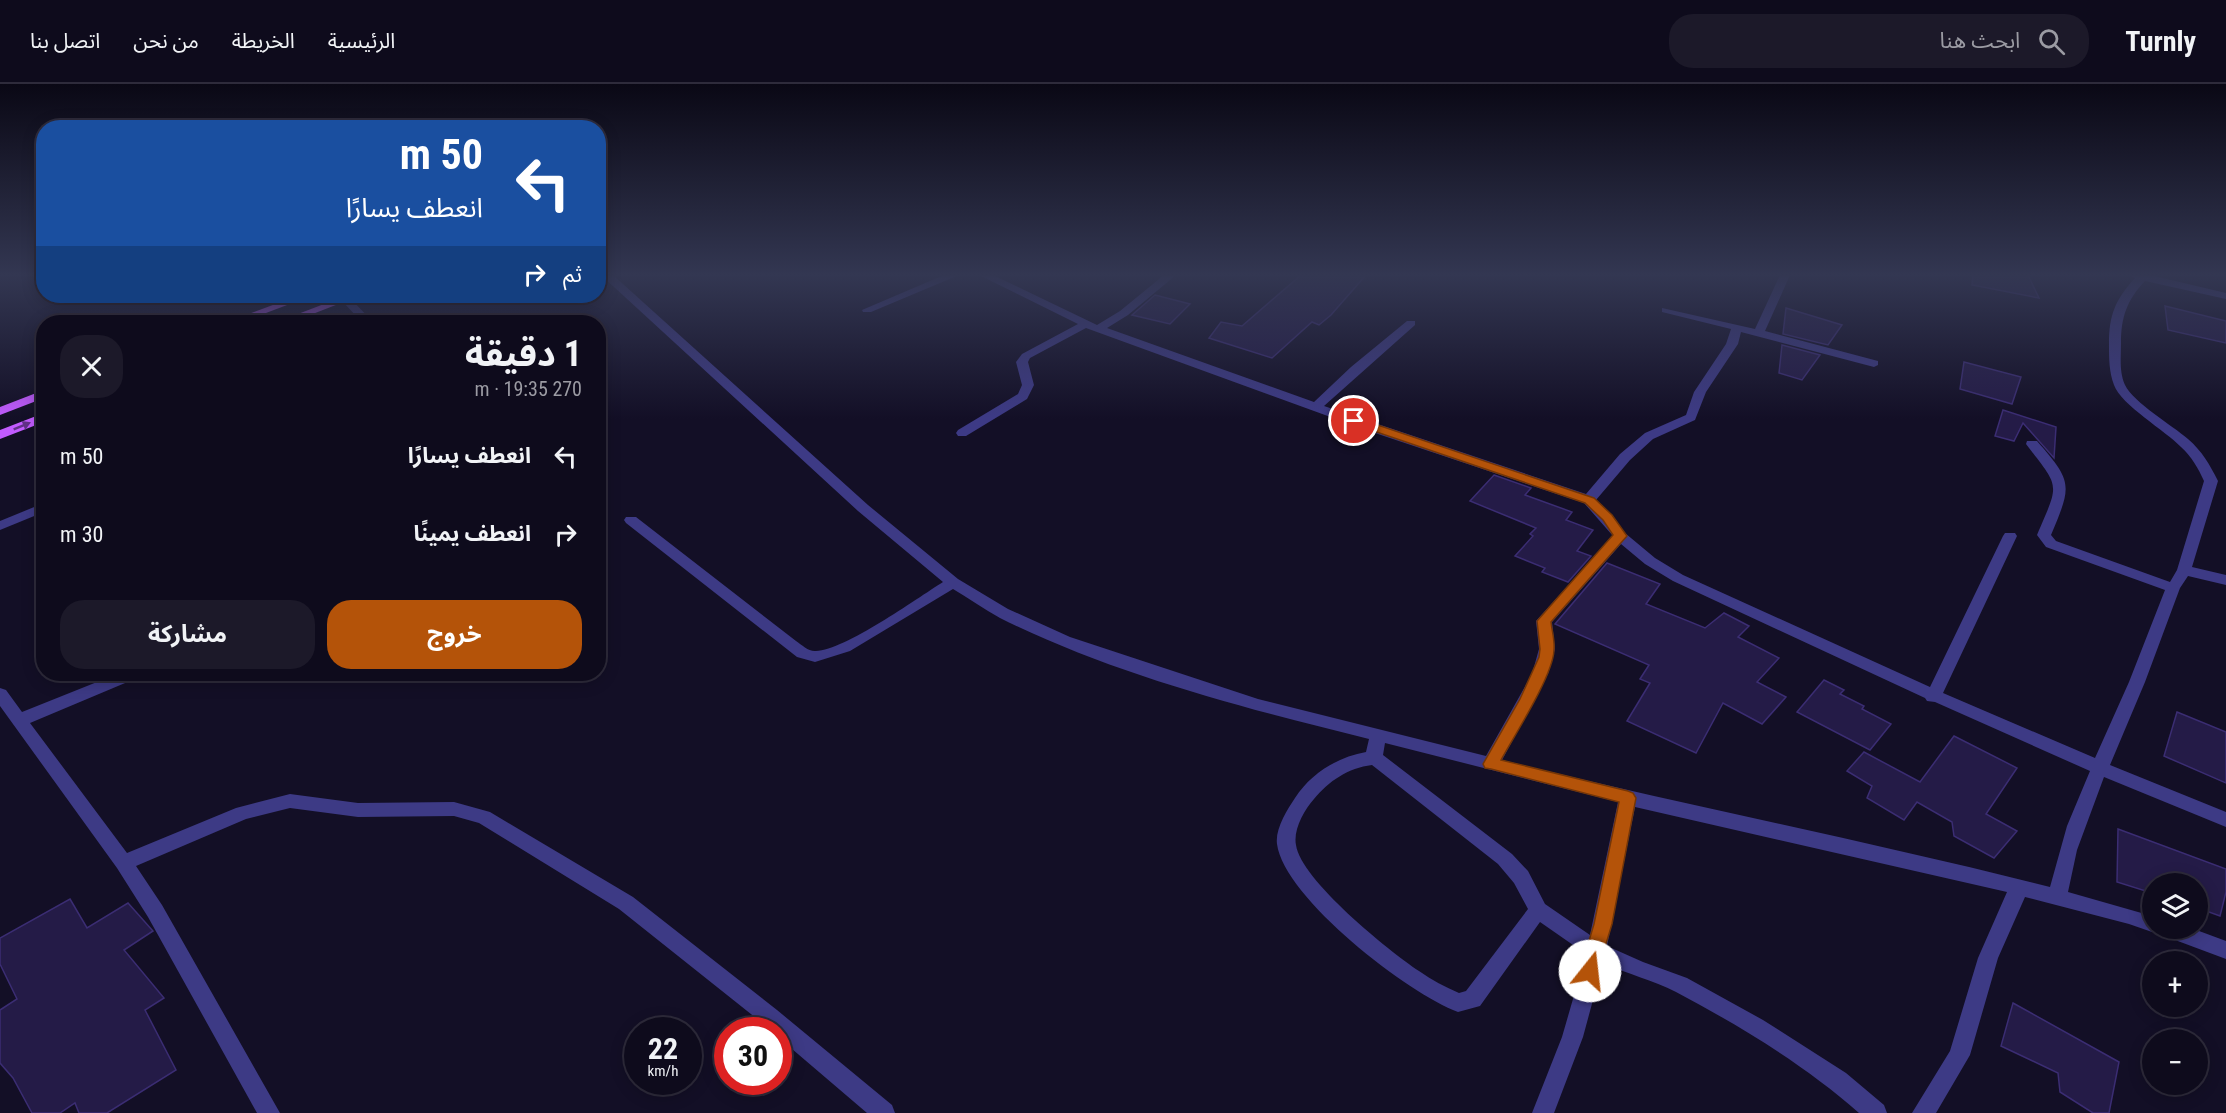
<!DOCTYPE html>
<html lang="ar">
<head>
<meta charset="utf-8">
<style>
	body { margin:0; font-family:"Roboto Condensed","Noto Sans Arabic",sans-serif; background:#1c1929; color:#f1f3f6; direction:rtl; height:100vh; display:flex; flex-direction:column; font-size:22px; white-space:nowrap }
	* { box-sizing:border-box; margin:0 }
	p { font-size:20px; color:#9b9ba3 }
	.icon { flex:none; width:33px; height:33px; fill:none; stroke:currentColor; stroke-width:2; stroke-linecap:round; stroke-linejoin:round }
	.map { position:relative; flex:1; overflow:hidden; direction:ltr }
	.side { position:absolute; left:36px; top:231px; width:570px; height:366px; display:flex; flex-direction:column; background:#0e0b1c; border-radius:24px; box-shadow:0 3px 15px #0003,0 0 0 2px #2e2b3b; direction:rtl }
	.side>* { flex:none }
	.top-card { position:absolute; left:36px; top:36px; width:570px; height:183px; border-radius:24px; box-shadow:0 3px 15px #0003,0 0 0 2px #2e2b3b; direction:rtl; background:#1a4fa0; color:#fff; overflow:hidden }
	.tools { position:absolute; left:2142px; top:789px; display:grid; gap:12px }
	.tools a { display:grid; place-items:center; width:66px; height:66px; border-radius:50%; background:#0e0b1c; box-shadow:0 3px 15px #0003,0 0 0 2px #2e2b3b; font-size:30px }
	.speed { position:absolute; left:624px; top:933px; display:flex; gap:12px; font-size:30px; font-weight:700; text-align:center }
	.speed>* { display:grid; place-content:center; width:78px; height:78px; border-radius:50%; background:#0e0b1c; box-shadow:0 3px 15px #0003,0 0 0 2px #2e2b3b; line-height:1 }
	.speed small { font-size:15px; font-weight:400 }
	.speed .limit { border:9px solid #d22; background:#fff; color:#111 }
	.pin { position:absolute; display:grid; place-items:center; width:51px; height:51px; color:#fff; margin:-26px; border:3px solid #fff; border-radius:50%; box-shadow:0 2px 6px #0007 }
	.me { position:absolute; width:66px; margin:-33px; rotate:16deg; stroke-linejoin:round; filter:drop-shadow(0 0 4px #0008) }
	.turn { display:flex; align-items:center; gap:21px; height:126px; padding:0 24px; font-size:27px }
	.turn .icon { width:78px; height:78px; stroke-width:2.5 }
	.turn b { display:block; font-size:42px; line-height:51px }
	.then { display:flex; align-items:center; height:57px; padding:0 24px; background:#0003; gap:12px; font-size:22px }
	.round { display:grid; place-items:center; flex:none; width:63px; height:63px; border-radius:24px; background:#1c1929 }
	.headline { display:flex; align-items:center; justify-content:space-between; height:102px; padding:0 24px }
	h1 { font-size:36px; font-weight:700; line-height:45px }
	.cta { display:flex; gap:12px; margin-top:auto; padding:12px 24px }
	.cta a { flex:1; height:69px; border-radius:24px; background:#b45309; color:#fff; font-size:24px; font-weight:700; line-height:69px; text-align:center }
	.cta a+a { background:#1c1929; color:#f1f3f6 }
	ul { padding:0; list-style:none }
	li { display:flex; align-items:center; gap:18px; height:78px; padding:0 24px }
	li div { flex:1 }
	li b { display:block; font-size:22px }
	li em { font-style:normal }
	header { display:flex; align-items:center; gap:36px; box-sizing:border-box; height:84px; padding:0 30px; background:#0e0b1c; border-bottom:2px solid #2e2b3b }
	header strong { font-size:28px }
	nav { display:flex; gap:33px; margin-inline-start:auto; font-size:21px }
	.search { width:420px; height:54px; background:#1c1929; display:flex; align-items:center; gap:15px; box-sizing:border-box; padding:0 21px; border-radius:24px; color:#9b9ba3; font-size:22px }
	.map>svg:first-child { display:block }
	.building { fill:#241b47; stroke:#3b2d73; stroke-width:1.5 }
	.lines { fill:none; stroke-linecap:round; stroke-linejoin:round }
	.minor { fill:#3d3a85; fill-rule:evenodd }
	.primary { fill:#c25bff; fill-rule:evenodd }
	.oneway { fill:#623188 }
	.route { fill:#b45309; stroke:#753606; stroke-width:1.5 }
</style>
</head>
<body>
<header>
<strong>Turnly</strong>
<div class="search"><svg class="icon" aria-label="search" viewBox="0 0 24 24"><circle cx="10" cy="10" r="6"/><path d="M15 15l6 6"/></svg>ابحث هنا</div>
<nav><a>الرئيسية</a><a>الخريطة</a><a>من نحن</a><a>اتصل بنا</a></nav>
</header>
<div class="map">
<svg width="2226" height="1029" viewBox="0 0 2226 1029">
	<rect width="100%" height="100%" fill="#130f26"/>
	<!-- building -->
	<g class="building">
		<path d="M1301,191H1366L1331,231L1319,241L1312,238L1272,274L1209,254L1221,238L1242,242Z"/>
		<path d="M1973,191H2028L2039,214L1972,201Z"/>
		<path d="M1155,211L1190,220L1170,240L1132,231Z"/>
		<path d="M2165,222L2226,237V259L2168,246Z"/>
		<path d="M1786,224L1842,241L1828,261L1783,250Z"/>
		<path d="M1782,261L1820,271L1802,296L1779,289Z"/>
		<path d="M1964,278L2021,293L2012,320L1960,305Z"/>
		<path d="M2003,326L2056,343L2054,374L2023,339L2014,357L1995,352Z"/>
		<path d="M1494,391L1531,404L1525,411L1572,428L1566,436L1593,446L1577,467L1591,472L1568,498L1542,488L1545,484L1515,472L1533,452L1530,450L1536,444L1470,417Z"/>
		<path d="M1607,479L1660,500L1646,520L1705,544L1724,529L1749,542L1738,553L1779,574L1757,598L1786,613L1762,640L1723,619L1696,669L1627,637L1650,599L1640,595L1649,581L1555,540Z"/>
		<path d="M1824,596L1844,606L1840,610L1864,622L1862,625L1891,640L1870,666L1797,628Z"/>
		<path d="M2177,628L2226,648V699L2164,672Z"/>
		<path d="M1954,652L2017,684L1986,730L2017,747L1994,774L1954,752L1952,738L1917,718L1904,736L1867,714L1872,702L1847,687L1864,668L1920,698Z"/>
		<path d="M2118,745L2226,785V808L2220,832L2198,824V800H2152V809L2117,798Z"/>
		<path d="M70,815L87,844L128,819L153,847L124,866L164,914L145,926L176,986L107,1029H79L75,1019L60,1029H32L13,994L0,979V926L17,915L0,880V854Z"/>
		<path d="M2013,919L2119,978L2109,1029H2093L2060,1008L2058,989L2001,962Z"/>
	</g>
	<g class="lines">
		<!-- minor -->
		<g class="minor">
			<path d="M601,191H613L868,421L958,495L1008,525L1070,553L1258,615L1486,672L1532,590L1539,565L1536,537L1613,452L1584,419L1369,347L1086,244L1030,274L1028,278L1034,301L1027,315L966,352H958L956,349L958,346L1018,310L1022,301L1016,278L1022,270L1078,240L979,191H993L1097,241L1120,227L1164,191H1176L1128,231L1107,244L1314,318L1351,283L1407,237H1415V241L1324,322L1586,410L1620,370L1645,349L1686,331L1694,308L1726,260L1731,245L1662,228V224L1755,245L1780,191H1790L1765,247L1878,277V281L1874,283L1741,248L1738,260L1706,308L1695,336L1653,355L1630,376L1596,416L1625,449L1655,474L1683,491L1930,603L2003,452L2005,449H2015L2017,452L1943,609L2095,674L2129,598L2165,506L2046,463L2037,451C2060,397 2060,405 2026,360L2027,357H2037C2073,398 2072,401 2051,451L2056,457L2170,498L2177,486L2204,397C2198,384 2192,373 2181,363C2166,347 2121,321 2114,301C2109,288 2109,274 2109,260C2109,231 2115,216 2135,194L2129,191H2150L2226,209V215L2145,197C2127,216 2121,233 2121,259C2121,273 2119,288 2125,301C2134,319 2172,341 2188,355C2202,367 2210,381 2218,397L2192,483L2226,491V501L2188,492L2180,504L2145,598L2110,681L2226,728V743L2104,693L2077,766L2068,808L2152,832V844H2191L2226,857V875L2159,850L2157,846L2152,848L2129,840L2025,813L1998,874L1970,971L1936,1029H1912L1950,967L1978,874L2007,808L1635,723L1607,862L1643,878L1687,894L1763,936L1846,989L1884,1021L1887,1029H1859C1805,981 1740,942 1676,908C1653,896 1627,890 1603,879L1583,953L1554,1029H1532L1562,953L1586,870L1540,838L1480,922L1458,928C1409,910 1284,814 1277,760C1275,745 1287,726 1295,714C1311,689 1338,673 1366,668L1369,655C1244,624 1115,591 1000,534C984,525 968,514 953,505L850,567L815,578L797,573L626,439L624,436L626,433H636L796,557C802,561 809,568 816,567C845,566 916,515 943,498L858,427ZM1621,460L1645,480L1673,497L1925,614L1927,617L1935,618L2090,687L2067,742L2050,803C1868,757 1684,721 1502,676L1548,590L1555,565L1552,538ZM1385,659L1618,718L1590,851L1545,820L1528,787L1512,770L1383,671ZM1372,681L1498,780L1514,799L1528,825L1466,907L1459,909C1445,903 1432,896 1419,887C1389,867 1301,796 1296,761C1293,746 1304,726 1314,715C1329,697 1348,684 1372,681Z"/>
			<path d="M944,191H959L871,228H863L862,226Z"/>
			<path d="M345,212L349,213L373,238H362L340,215Z"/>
			<path d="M44,419V428L0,446V437Z"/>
			<path d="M117,590H139L137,594L30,639L127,769L236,724L290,710L358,719L454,718L490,728L633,813L777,926L892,1021L895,1029H867L778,953V946H771L619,825L479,739L454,732L358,733L290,724L246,735L136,782L162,821L280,1029H257L148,833L117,784L0,622V604L6,606L22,628Z"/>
		</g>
		<!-- primary -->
		<g class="primary">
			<path d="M297,212H311L242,238H227Z"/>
			<path d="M345,212H359L292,238H277Z"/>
			<path d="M44,306V314L0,331V323Z"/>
			<path d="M44,329V338L0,355V346Z"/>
		</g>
	</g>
	<!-- one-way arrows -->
	<defs><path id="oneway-solid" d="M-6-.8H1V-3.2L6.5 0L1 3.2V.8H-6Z" transform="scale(1.5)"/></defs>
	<use class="oneway" href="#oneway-solid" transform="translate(22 342) rotate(-22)"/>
	<!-- sky -->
	<linearGradient id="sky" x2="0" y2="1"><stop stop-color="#0a0815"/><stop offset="0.57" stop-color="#333752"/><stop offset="1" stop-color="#333752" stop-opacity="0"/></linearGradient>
	<rect width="2226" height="335" fill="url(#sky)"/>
	<!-- route -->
	<path class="route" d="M1354,333L1594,414L1612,431L1627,452L1551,538C1552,547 1555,557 1554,566C1553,592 1514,652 1501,676L1628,707L1633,709L1636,714L1612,840L1596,893L1590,895L1583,893L1580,887L1594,840L1619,718L1491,685L1485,684L1483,680L1520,615L1539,573L1540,565L1537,537L1613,451L1603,436L1585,419L1350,339V334Z"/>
</svg>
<div class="tools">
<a><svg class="icon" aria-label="layers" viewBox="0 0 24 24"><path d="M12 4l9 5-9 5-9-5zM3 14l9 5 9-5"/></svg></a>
<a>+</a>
<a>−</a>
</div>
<div class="speed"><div>22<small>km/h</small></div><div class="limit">30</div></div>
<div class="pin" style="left:1354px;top:337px;background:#d93025"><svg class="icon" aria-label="arrive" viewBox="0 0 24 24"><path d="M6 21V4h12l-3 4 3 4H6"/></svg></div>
<svg class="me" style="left:1590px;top:887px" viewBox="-20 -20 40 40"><circle r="19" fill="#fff"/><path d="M0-13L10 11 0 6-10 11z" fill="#b45309"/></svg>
<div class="top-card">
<div class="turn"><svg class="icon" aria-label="left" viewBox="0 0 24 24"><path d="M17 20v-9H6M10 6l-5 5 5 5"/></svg><div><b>50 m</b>انعطف يسارًا</div></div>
<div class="then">ثم<svg class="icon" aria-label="right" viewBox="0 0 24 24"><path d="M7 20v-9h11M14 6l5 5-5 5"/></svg></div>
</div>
<section class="side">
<div class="headline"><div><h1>1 دقيقة</h1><p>270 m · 19:35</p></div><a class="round"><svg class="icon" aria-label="close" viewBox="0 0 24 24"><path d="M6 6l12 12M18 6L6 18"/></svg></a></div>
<ul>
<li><svg class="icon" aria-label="left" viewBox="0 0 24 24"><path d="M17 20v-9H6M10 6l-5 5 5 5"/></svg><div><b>انعطف يسارًا</b></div><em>50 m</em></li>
<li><svg class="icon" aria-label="right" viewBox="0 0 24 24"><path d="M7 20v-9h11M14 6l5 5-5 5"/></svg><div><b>انعطف يمينًا</b></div><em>30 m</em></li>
</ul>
<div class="cta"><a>خروج</a><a>مشاركة</a></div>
</section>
</div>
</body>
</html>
